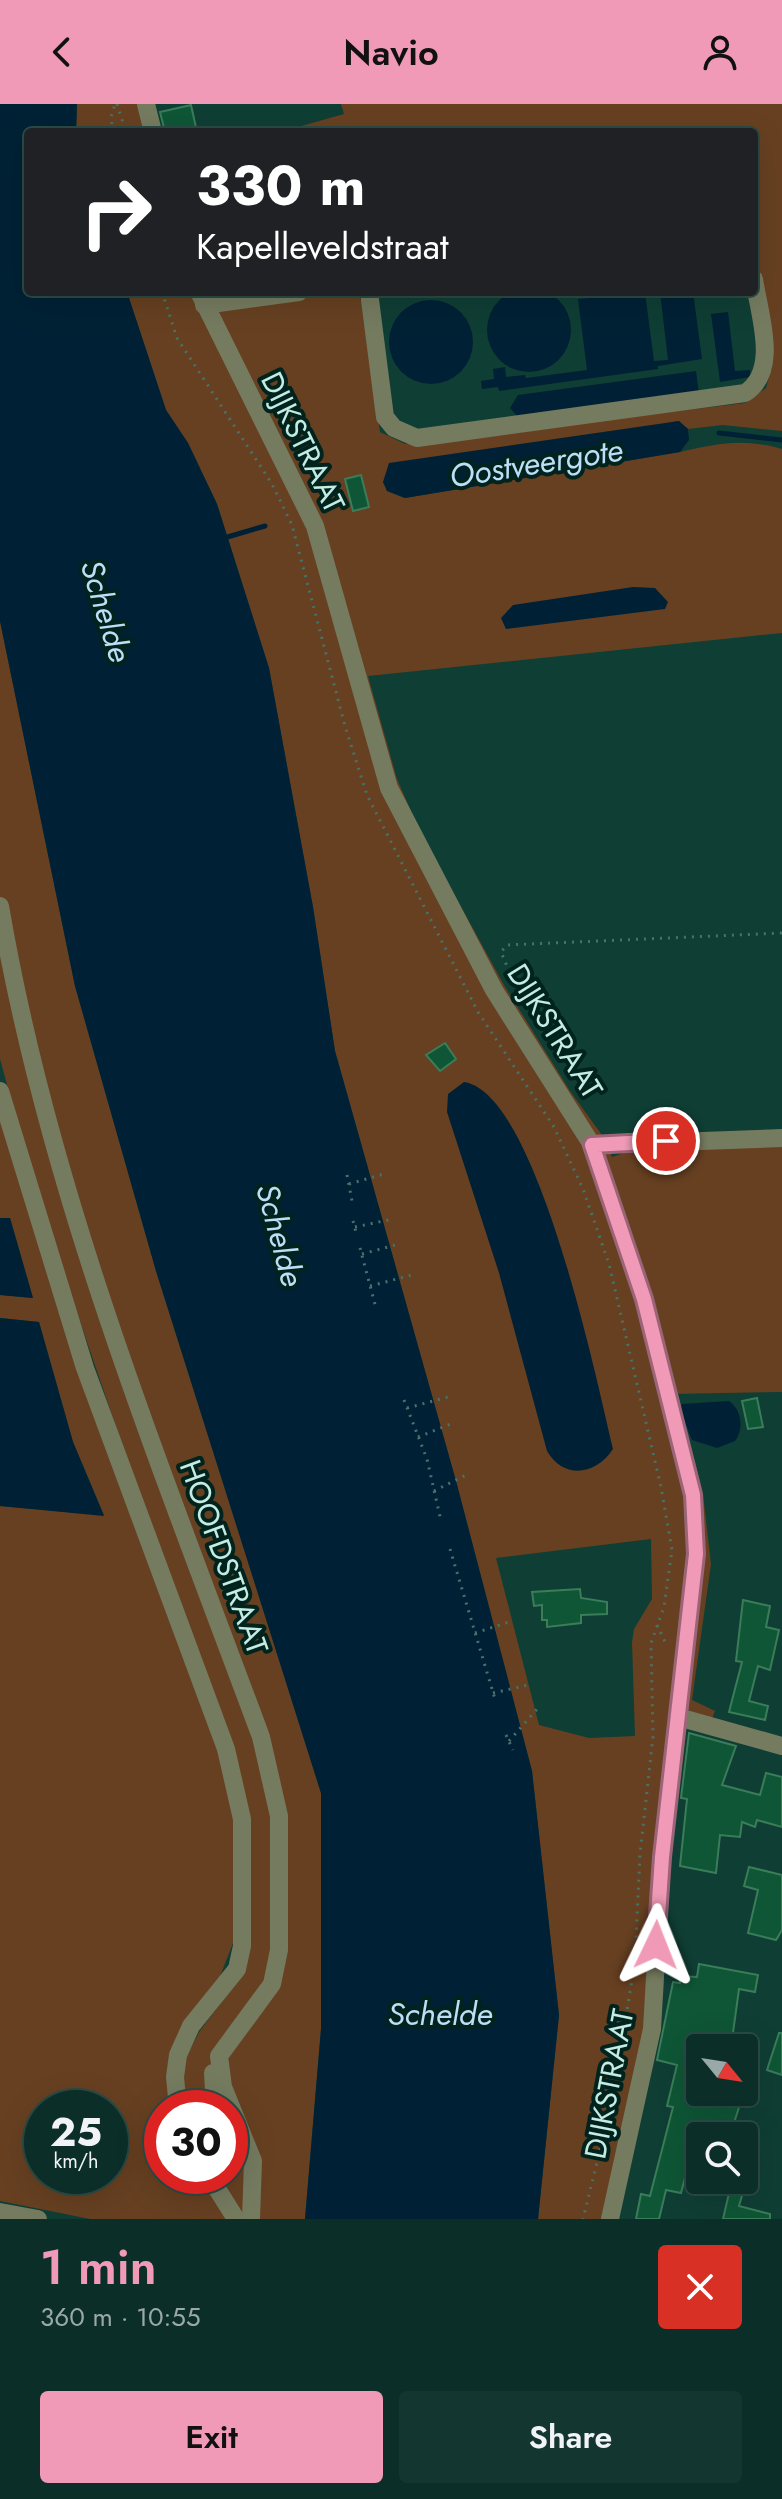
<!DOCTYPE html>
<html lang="en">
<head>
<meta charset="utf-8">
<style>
	body { margin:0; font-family:Jost,sans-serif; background:#143630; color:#f1f3f6; height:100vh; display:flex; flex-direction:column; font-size:30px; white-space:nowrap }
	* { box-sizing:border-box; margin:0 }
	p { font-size:26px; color:#9aa8a8 }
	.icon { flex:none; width:44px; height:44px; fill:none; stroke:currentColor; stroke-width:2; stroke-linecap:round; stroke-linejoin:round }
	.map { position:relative; height:2115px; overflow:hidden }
	.side { display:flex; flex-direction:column; background:#0b2e28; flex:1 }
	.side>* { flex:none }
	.banner { position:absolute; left:24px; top:24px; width:734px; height:168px; border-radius:8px; box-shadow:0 8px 32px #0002,0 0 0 2px #2b4a45; background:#202124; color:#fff; overflow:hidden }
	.needle { width:52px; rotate:120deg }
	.controls { position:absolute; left:686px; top:1930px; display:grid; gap:16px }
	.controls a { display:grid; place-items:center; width:72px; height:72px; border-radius:8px; background:#0b2e28; box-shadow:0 8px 32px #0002,0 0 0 2px #2b4a45; font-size:40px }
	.speed { position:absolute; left:24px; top:1986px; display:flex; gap:16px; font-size:40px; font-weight:700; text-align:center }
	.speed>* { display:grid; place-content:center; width:104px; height:104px; border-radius:50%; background:#0b2e28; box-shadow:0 8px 32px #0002,0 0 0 2px #2b4a45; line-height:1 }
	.speed small { font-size:20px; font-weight:400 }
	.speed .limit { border:12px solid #d22; background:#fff; color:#111 }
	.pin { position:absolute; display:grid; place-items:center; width:68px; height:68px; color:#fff; margin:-34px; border:4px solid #fff; border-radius:50%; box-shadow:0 2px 8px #0007 }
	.me { position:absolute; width:88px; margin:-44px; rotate:2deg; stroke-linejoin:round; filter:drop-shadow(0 0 6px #0008) }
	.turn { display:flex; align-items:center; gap:28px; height:168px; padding:0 40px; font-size:36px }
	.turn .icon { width:104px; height:104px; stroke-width:2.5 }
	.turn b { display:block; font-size:56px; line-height:68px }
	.round { display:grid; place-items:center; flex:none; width:84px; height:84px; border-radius:8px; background:#143630 }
	.summary { display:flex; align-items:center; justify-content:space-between; height:136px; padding:0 40px }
	h1 { font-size:48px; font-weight:600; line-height:60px; color:#f09ab7 }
	.button { display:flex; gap:16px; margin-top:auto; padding:16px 40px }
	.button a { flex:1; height:92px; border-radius:8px; background:#f09ab7; color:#111; font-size:32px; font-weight:600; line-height:92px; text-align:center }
	.button a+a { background:#143630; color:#f1f3f6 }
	header { display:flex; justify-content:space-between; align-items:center; height:104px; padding:0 40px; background:#f09ab7; color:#111; font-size:36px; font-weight:600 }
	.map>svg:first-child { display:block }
	.green { fill:#674021; fill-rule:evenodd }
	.water { fill:#002135 }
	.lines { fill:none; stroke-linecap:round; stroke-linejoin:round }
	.stream { stroke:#002135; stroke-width:5 }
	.building { fill:#0e5636; stroke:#3b7c59; stroke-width:2 }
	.path { stroke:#46736a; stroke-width:3; stroke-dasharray:2 6; stroke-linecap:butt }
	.minor { stroke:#757b5f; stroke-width:18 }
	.route-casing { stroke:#9c6477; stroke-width:20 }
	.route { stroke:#f09ab7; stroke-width:14 }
	.labels { text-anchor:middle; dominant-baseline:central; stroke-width:8; stroke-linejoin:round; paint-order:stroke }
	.street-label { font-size:30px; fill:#c4ece2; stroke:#00231d }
	.water-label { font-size:32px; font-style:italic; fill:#bcdef6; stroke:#00231d }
</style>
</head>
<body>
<header><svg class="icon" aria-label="back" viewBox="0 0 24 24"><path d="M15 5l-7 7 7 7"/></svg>Navio<svg class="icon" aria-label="person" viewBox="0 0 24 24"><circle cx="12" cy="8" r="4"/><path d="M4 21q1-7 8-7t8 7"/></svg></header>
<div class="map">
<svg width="782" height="2115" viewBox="0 0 782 2115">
	<rect width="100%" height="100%" fill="#0f3e35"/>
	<!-- green -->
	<g class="green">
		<path d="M77,0H146L153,28H76Z"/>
		<path d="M341,0H782V327L723,321L688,325L678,317L383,377L387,387L405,394L680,348C720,339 741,334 782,345V529L368,572L397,675L420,728L504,881L570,987L607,1038L612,1053L632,1046L782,1042V1288L669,1290L686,1358H695L703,1390L711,1460L692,1596L715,1607L711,1617L690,1608L683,1598L651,1894L606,2115H538L559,1911L532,1667L456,1377L335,947L313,803L269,564L217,400L188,339L166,306L127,188H357L363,201L380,328L405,340L745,299L766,284L772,262L769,221L754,147V28H280L344,10ZM651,1435L652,1495L634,1525L632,1538L635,1632L589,1634L539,1621L496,1454Z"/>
		<path d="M0,517L75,882L156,1167L321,1689V1925L305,2115H241L216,2072H230V2004H186L183,1972L186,1954L199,1928L244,1869L250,1716L38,1094L0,955Z"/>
		<path d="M0,987L219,1646L234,1715L233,1839L219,1875L186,1918L174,2004H162V2072H204L229,2115H90L0,2097V1402L104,1411L73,1338L39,1218L0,1214V1191L33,1194L10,1114H0ZM42,2004H110V2072H42Z"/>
	</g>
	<!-- water -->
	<g class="water">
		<path d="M0,0H77L76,28H28V188H127L166,306L188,339L217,400L269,564L313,803L335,947L456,1377L532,1667L559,1911L538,2115H305L321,1925V1689L156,1167L75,882L0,517Z"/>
		<circle cx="529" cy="226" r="42"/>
		<path d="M660,188H693L702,255L658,262V265L499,287L498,283L482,285L481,277L494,275L493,265L505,263L506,273L525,271L526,274L587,266L578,195L645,189L654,257L668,256Z"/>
		<circle cx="431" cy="238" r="42"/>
		<path d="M728,208L735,267L750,266V273L720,278L711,210Z"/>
		<path d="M696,267L699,289L517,312L510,304L518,291Z"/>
		<path d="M679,317L688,325L689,336L680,348L405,394L387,387L383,378L389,359Z"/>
		<path d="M633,483L655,484L668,498L665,505L506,525L501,514L513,501Z"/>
		<path d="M464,978C537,988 597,1278 613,1345C596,1371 564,1376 547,1347L499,1169L447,1008L448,990Z"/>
		<path d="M0,1114H10L33,1194L0,1191Z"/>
		<path d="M0,1214L39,1218L73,1338L104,1412L0,1402Z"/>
		<path d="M729,1297C742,1306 744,1325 735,1337L717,1344L692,1336L680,1306L682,1300Z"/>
	</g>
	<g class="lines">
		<!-- stream -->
		<g class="stream">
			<path d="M719,329L782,336"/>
			<path d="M224,434L265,422"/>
		</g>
	</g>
	<!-- building -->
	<g class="building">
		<path d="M191,1L197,28H165L160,8Z"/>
		<path d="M361,371L369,403L353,407L345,375Z"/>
		<path d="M445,939L456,955L440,967L426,951Z"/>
		<path d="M757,1294L763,1323L748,1325L742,1297Z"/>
		<path d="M580,1485L581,1494L607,1498V1510L581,1511V1519L547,1523V1516H542V1501L534,1502L532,1488Z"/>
		<path d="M743,1496L770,1502L766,1523L779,1526L770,1566L758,1562L749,1597L768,1602L765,1616L729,1608L742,1558L736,1557Z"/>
		<path d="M689,1629L736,1642L722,1681L760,1691L766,1669L782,1673V1723L757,1716L755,1723L742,1718L740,1733L720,1731L716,1769L680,1762L687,1695L681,1694Z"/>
		<path d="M749,1763L782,1771V1826L776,1836L748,1829L758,1786L744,1782Z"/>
		<path d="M699,1860L758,1871L755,1888L739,1885L732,1936L728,1935L726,1944H700V1988H744L732,2025L717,2020L708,2032L696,2031L681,2089L666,2086L659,2115H636L641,2090L650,2092L673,2003L667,2002L677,1961L657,1956L673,1878L680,1879V1872L697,1873Z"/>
		<path d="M779,1929H782V1971L767,1966Z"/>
		<path d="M730,2085L743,2088L739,2102L770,2110V2115H723Z"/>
	</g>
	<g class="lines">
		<!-- path -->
		<g class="path">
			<path d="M117,0L126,28"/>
			<path d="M113,28L111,13L115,0"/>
			<path d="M162,188L177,234L272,380L292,421L345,622L367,691L478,908L554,1023L583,1085L609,1160L661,1383L672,1446L664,1503L651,1539L653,1633L640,1750L635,1857L613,1994L583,2115"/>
			<path d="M519,890L501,848L507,841L782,829"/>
			<path d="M347,1071L353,1102"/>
			<path d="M349,1080L384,1070"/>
			<path d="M353,1117L357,1132"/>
			<path d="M355,1123L393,1115"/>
			<path d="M360,1144L376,1204"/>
			<path d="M362,1150L399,1140"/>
			<path d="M370,1182L412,1171"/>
			<path d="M404,1296L427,1355L441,1417"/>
			<path d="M407,1304L448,1293"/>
			<path d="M418,1333L453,1319"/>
			<path d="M434,1387L466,1371"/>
			<path d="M450,1445L495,1595"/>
			<path d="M657,1521L667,1542"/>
			<path d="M475,1529L512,1517"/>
			<path d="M493,1589L528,1581"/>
			<path d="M506,1631L513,1646"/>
			<path d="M509,1637L538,1604"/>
		</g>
		<!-- minor -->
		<g class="minor">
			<path d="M146,0L153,28"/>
			<path d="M199,188L315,422L389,684L494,886L592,1041L644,1195L693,1391L696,1450L662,1753L652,1925L610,2115"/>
			<path d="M369,188L385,313L394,324L417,334L745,289C780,267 759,210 754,175"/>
			<path d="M204,201L299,188"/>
			<path d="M0,802C49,1090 160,1360 261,1633L279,1712V1846L272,1880L219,1952L223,1983L253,2057L251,2115"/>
			<path d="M0,987L85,1264L226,1645L242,1715V1842L237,1865L191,1922L178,1951L175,1973L178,2004"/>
			<path d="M592,1041L782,1034"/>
			<path d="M678,1613L782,1642"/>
			<path d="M213,1969L215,2004"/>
			<path d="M209,2072L236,2115"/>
			<path d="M0,2108L38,2115"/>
		</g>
	</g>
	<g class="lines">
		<!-- route casing -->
		<g class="route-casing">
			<path id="route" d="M656,1841L662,1753L696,1450L693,1391L644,1195L592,1041L666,1037"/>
		</g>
		<!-- route -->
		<use href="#route" class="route"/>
	</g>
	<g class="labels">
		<!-- street labels -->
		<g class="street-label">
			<text transform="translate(303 338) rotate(64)">DIJKSTRAAT</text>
			<text transform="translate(555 927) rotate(58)">DIJKSTRAAT</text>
			<text transform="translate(224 1453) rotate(70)">HOOFDSTRAAT</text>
			<text transform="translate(609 1980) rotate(-79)">DIJKSTRAAT</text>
		</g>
		<!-- water labels -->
		<g class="water-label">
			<text transform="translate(536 359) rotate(-9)">Oostveergote</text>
			<text transform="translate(106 507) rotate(73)">Schelde</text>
			<text transform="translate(280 1131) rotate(75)">Schelde</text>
			<text x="440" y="1910">Schelde</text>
		</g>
	</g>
</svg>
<div class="controls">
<a><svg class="needle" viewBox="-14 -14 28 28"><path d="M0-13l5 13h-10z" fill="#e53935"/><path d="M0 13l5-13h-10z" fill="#9aa8a8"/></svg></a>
<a><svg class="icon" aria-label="search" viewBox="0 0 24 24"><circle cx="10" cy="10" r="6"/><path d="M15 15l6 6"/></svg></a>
</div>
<div class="speed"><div>25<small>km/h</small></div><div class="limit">30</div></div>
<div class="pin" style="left:666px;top:1037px;background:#d93025"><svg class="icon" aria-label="arrive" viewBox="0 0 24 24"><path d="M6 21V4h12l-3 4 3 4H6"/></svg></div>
<svg class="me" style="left:656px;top:1841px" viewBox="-20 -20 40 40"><path d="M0-17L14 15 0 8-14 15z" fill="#f09ab7" stroke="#fff" stroke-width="4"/></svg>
<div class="banner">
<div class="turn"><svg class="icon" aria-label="right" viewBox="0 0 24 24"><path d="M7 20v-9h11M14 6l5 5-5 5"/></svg><div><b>330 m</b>Kapelleveldstraat</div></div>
</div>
</div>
<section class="side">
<div class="summary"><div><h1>1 min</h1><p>360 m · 10:55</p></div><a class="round" style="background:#d93025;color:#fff"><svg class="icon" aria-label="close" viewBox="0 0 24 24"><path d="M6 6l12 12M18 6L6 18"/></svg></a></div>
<div class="button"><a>Exit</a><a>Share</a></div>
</section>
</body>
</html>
